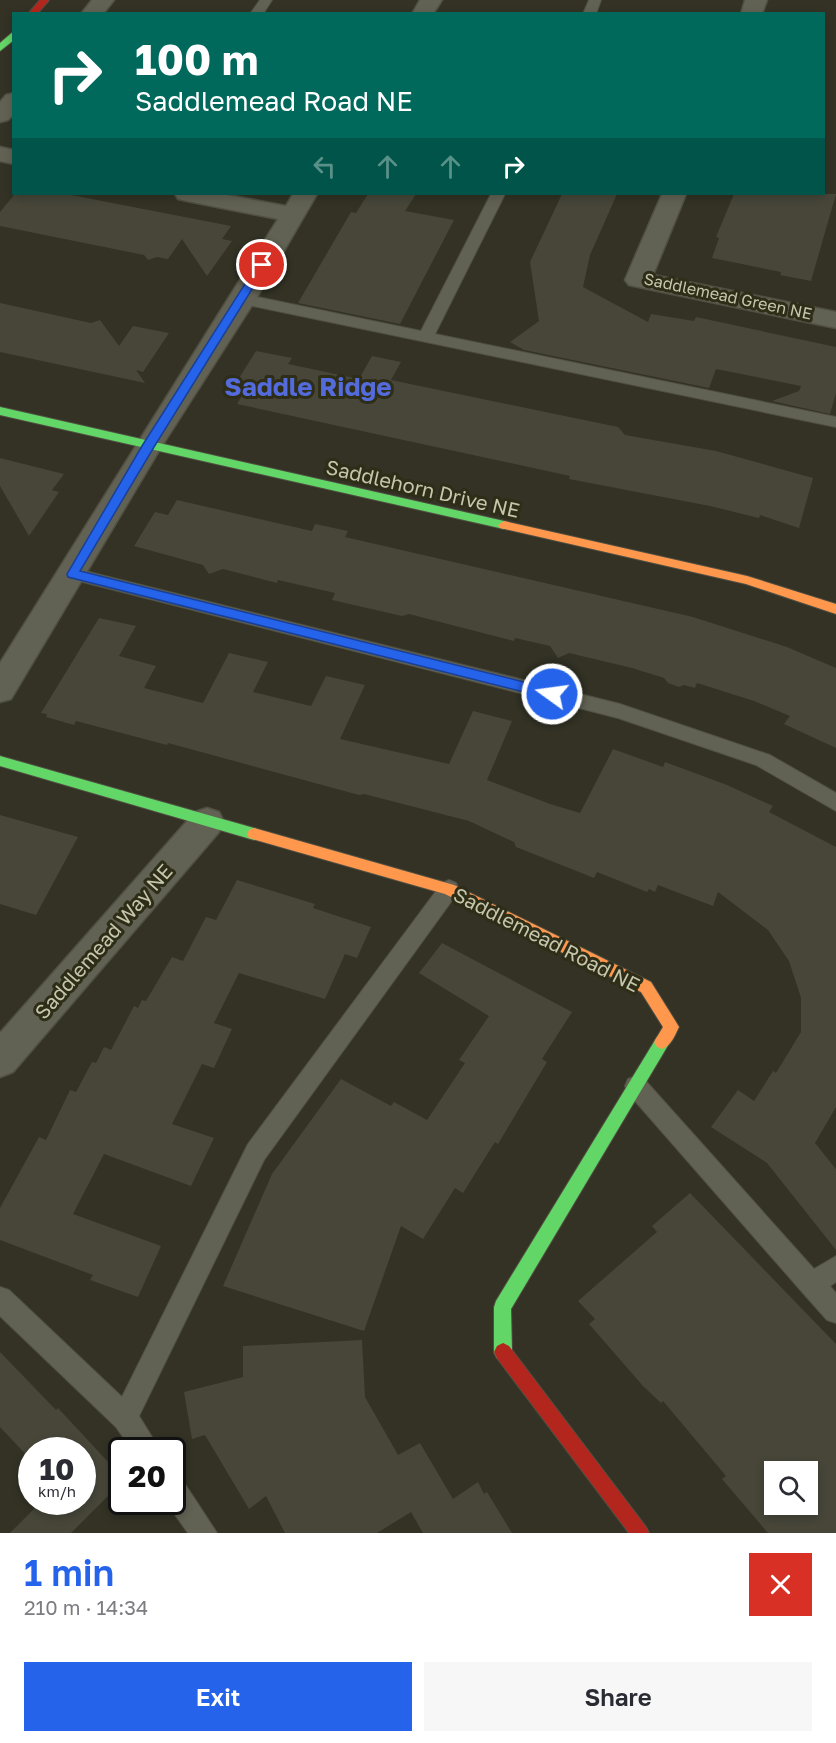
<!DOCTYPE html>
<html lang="en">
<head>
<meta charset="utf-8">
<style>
	body { margin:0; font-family:"Golos Text",sans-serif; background:#f7f7f7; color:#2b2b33; height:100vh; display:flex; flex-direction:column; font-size:22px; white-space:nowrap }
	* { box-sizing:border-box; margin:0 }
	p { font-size:20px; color:#7c7c81 }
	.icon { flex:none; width:33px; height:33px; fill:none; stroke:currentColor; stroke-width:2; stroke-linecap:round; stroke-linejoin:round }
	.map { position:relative; height:1533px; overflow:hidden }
	.panel { display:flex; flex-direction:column; background:#fff; flex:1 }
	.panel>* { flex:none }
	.top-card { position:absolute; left:12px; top:12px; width:813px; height:183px; border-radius:0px; box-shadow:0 3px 9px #0003; background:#00695c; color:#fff; overflow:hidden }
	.fabs { position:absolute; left:764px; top:1461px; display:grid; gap:12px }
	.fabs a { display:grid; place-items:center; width:54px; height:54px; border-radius:0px; background:#fff; box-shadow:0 3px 9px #0003; font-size:30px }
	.speed { position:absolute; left:18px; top:1437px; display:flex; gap:12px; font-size:30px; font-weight:700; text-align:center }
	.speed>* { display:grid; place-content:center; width:78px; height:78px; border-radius:50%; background:#fff; box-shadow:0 3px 9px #0003; line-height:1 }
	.speed small { font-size:15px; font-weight:400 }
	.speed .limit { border:3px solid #111; border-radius:9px; background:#fff; color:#111 }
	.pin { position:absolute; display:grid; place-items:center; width:51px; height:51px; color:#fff; margin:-26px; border:3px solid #fff; border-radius:50%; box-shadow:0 2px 6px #0007 }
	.me { position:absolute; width:66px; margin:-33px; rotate:284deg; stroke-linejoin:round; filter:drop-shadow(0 0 4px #0008) }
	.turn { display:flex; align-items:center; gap:21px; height:126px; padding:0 24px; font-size:27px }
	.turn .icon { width:78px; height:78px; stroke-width:2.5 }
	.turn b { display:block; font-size:42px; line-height:51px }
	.lanes { display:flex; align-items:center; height:57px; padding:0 24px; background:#0003; justify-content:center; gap:30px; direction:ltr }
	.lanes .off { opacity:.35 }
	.round { display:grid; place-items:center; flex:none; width:63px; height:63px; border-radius:0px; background:#f7f7f7 }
	.head { display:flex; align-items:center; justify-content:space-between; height:102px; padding:0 24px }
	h1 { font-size:36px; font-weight:600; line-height:45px; color:#2563eb }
	.button { display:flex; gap:12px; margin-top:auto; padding:12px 24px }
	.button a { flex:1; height:69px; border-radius:0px; background:#2563eb; color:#fff; font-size:24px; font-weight:600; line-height:69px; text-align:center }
	.button a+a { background:#f7f7f7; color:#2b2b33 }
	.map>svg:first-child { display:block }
	.building { fill:#474639; fill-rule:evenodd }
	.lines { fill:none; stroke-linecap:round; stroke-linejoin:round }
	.lane-casing { stroke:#504f42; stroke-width:2 }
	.street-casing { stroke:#504f42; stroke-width:3 }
	.fast-casing { stroke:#504f42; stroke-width:2 }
	.slow-casing { stroke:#504f42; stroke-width:2 }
	.jam-casing { stroke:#504f42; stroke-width:2 }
	.lane { fill:#626254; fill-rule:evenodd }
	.street { fill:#626254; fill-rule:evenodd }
	.fast { fill:#63d668; fill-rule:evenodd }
	.slow { fill:#ff974d; fill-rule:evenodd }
	.jam { fill:#b3261e; fill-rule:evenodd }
	.route { fill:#2563eb; stroke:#184099; stroke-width:1.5 }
	.labels { text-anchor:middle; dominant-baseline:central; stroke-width:6; stroke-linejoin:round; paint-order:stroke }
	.far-street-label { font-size:16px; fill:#c6c6ac; stroke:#2d2d18 }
	.street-label { font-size:20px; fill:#c6c6ac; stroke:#2d2d18 }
	.district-label { font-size:26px; font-weight:bold; fill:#536bdb; stroke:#2d2d18 }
</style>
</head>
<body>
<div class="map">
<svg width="836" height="1533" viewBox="0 0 836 1533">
	<rect width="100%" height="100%" fill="#333225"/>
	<!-- building -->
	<g class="building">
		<path d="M15,194H66L231,226L222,239L232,241L207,276L182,239L168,259L157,257L148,260L144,255L0,226V212Z"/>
		<path d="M368,194H416L405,211L454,220L400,324L298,303L351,212L356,213Z"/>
		<path d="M562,194H617L590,255L583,287L648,322L651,314L694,321L696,317L836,347V393L830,414L772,401L799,391L801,386L716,369L709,388L524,350L510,342L539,321L530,262Z"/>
		<path d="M734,194H836L811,281L780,275L781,272L712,258L719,238L716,237Z"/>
		<path d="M0,303L91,323L100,320L119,346L133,326L169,333L143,372L136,370L145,383L0,352Z"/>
		<path d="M256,351L292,358L288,364L359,379L372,356L401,362L391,380L618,427L625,435L716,451L813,478L799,528L760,515L759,518L710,506L569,479L570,476L237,404L243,394L231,391Z"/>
		<path d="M0,458L64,474L52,490L59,492L29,536L0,486Z"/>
		<path d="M177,500L312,531L315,524L348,531L345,537L693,617L787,647L836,668V748L784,724L790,716L754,701L697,683L695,688L684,685L679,687L668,683L664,678L632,668L569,653L558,658L550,646L515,638L514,641L409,614L402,616L332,600L335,593L278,580L277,583L223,569L209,574L203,565L134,546L155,512L168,515Z"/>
		<path d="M99,618L136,626L119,656L156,666L144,688L203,703L229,653L268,662L253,692L311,706L326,676L365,685L340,739L449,764L473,711L512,721L487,780L550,804L580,813L613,749L663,767L665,762L727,785L773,806L769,812L836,847V1107L815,1143L836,1169V1250L767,1163L711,1127L738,1090L754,1101L773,1071L776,1073L801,1032V998L789,961L768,930L718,892L713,906L658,885L655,892L649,889L647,892L597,872L594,878L516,847L514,842L469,821L364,794L359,795L168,743L167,745L76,721L74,725L46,717L47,714L41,713Z"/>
		<path d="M0,815L78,837L36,915L0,904Z"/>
		<path d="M237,880L315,904L313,908L371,927L357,958L345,954L325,999L239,973L214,1023L232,1029L214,1068L202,1064L172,1124L214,1138L191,1186L104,1154L73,1214L161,1246L138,1297L90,1280L93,1275L0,1240V1208L39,1137L46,1140L70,1090L76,1092L92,1062L96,1063L104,1047L111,1050L134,1006L138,1008L142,1000L146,1001L172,957L183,961L206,917L216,920Z"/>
		<path d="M442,943L572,1012L542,1059L547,1062L498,1144L495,1142L463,1193L455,1188L423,1239L401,1226L364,1331L223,1286L272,1174L341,1079L391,1106L394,1102L427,1120L465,1063L459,1060L489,1016L419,973Z"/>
		<path d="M690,1193L836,1344V1533H768L722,1479L726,1476L663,1401L661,1403L643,1386L589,1324L595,1319L578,1301L657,1232L652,1226ZM774,1472H807V1504H774Z"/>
		<path d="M362,1340L365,1397L398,1455L420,1443L453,1499L478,1482L484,1494L487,1492L512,1533H423L411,1512L377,1533H285L266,1496L249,1509L205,1435L192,1439L184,1392L243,1377V1346Z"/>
		<path d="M0,1352L56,1410L58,1408L122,1477V1482L71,1533H10L41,1502H82V1450H32V1461L0,1427Z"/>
	</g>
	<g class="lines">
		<!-- lane casing -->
		<g class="lane-casing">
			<g id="lane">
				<path d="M260,0H272L263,14H250Z"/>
				<path d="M589,0H601L596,14H583Z"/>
				<path d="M491,194H505L435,334L836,417V427L243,304L235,299L243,294L421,331Z"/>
				<path d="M73,568L620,704L770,755L836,793V811L756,765L618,718L67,578L64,574L67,570Z"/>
				<path d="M449,880L456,883L459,889L456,895L264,1160L139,1416L160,1450H132L116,1427L0,1316V1287L9,1290L122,1397L248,1144L442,883Z"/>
				<path d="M636,1076L644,1079L814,1269L836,1256V1282L830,1286L836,1293V1323L827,1320L803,1293L628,1093L625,1086L628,1079Z"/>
				<path d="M172,1474L181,1478L217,1533H188L166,1502H172Z"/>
			</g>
		</g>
		<!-- street casing -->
		<g class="street-casing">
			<g id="street">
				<path d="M92,0H114L103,14H81Z"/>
				<path d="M420,0H442L433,14H412Z"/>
				<path d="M745,0H767L762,14H741Z"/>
				<path d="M14,93V114L8,120L0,122V102L6,95Z"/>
				<path d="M0,147L14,150V164L0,161Z"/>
				<path d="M175,194H222L286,206L293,194H317L256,299L160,449L11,699L0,702V663L278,219L187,201L178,199Z"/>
				<path d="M662,194H686L653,275L836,312V328L629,285L625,280Z"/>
				<path d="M207,808L219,812L224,822L219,832L13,1072L0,1077V1033L195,812Z"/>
			</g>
		</g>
		<!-- fast casing -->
		<g class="fast-casing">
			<g id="fast">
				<path d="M14,31V40L0,51V43Z"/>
				<path d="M0,407L504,521L510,525L504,529L0,415Z"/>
				<path d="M0,756L254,828L259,830L261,834L259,838L254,840L0,766Z"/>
				<path d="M662,1035L667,1037L670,1042L667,1047L511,1309L512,1352L509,1358L503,1361L497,1358L494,1352V1307L496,1301L657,1037Z"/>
			</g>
		</g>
		<!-- slow casing -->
		<g class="slow-casing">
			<g id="slow">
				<path d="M504,521L747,576L836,604V614L746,584L500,528L498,525Z"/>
				<path d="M254,828L454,885L651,982L676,1022L679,1027C675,1035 671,1046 662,1049L657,1047L654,1042L663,1027L641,992L445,894L249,838L247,834L249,830Z"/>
			</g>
		</g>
		<!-- jam casing -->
		<g class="jam-casing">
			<g id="jam">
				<path d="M40,0H49L37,14H28Z"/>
				<path d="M503,1343L509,1346L646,1527L649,1533H629L497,1358L494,1352L497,1346Z"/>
			</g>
		</g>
		<!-- lane -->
		<use href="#lane" class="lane"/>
		<!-- street -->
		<use href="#street" class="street"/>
		<!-- fast -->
		<use href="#fast" class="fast"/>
		<!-- slow -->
		<use href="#slow" class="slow"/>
		<!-- jam -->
		<use href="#jam" class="jam"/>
	</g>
	<!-- route -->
	<path class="route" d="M262,262L267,265L154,447L80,571L552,689L558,694L556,697L552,699L68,577L67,574L142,446L257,265Z"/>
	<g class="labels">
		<!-- far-street labels -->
		<g class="far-street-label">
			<text transform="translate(728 296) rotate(12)">Saddlemead Green NE</text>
		</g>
		<!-- street labels -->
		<g class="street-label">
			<text transform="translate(423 488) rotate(13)">Saddlehorn Drive NE</text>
			<text transform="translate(547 939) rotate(27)">Saddlemead Road NE</text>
			<text transform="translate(103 941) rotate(-49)">Saddlemead Way NE</text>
		</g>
		<!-- district labels -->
		<g class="district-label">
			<text x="308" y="386">Saddle Ridge</text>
		</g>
	</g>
</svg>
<div class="fabs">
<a><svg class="icon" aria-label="search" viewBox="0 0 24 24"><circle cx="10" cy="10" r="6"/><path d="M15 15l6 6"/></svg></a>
</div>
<div class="speed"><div>10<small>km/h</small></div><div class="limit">20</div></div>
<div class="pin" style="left:262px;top:265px;background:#d93025"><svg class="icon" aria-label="arrive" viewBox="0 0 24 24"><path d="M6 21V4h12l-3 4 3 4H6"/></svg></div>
<svg class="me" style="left:552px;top:694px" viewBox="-20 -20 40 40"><circle r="17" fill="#2563eb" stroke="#fff" stroke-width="3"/><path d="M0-11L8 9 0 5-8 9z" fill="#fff"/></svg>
<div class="top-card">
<div class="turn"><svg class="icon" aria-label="right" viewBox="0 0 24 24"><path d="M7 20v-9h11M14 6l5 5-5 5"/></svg><div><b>100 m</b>Saddlemead Road NE</div></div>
<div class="lanes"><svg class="icon off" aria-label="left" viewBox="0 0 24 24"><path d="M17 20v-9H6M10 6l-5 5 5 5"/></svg><svg class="icon off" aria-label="ahead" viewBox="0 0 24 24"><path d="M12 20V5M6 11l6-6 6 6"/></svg><svg class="icon off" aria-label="ahead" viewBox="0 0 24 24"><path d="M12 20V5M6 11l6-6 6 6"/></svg><svg class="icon" aria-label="right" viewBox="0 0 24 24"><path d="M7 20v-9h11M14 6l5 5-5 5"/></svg></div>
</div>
</div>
<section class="panel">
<div class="head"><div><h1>1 min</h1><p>210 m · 14:34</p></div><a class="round" style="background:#d93025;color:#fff"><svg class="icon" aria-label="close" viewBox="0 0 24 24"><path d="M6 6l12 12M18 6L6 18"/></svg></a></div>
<div class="button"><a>Exit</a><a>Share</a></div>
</section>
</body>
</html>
